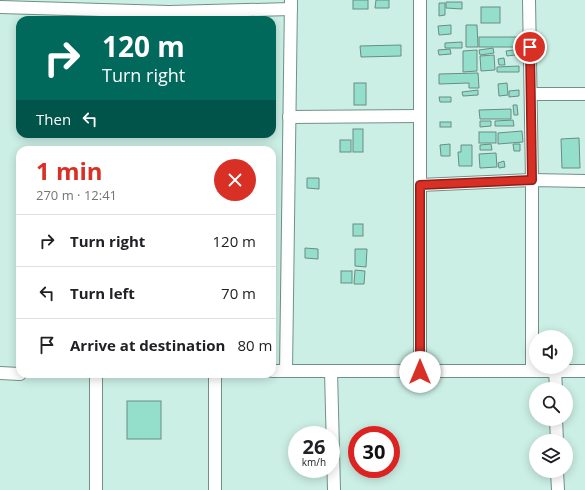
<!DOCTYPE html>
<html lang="en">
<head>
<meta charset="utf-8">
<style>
	body { margin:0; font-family:"Open Sans",sans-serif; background:#f2f2f2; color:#202124; height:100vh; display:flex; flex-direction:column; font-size:15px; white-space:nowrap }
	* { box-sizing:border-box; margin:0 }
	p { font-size:13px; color:#757577 }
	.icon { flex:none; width:22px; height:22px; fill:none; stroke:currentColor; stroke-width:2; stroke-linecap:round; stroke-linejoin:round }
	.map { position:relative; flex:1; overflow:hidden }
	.side { position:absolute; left:16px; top:146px; width:260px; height:232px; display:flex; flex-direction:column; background:#fff; border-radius:12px; box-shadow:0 2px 10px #0003 }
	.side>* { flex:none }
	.banner { position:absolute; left:16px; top:16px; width:260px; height:122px; border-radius:12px; box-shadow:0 2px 10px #0003; background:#00695c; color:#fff; overflow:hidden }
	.fabs { position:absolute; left:529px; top:330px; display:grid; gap:8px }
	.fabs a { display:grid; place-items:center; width:44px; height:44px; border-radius:50%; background:#fff; box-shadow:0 2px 10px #0003; font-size:20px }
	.speed { position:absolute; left:288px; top:426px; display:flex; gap:8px; font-size:20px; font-weight:700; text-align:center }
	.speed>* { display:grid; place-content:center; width:52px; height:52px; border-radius:50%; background:#fff; box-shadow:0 2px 10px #0003; line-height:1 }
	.speed small { font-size:10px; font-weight:400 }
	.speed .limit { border:6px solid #d22; background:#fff; color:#111 }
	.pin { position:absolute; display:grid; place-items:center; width:34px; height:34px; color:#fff; margin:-17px; border:2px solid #fff; border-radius:50%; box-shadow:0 1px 4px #0007 }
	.me { position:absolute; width:44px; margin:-22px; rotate:0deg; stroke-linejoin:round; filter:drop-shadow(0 0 3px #0008) }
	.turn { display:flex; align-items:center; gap:14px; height:84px; padding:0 20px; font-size:18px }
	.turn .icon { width:52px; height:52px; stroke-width:2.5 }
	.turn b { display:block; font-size:28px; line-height:34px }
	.then { display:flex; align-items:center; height:38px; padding:0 20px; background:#0003; gap:8px; font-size:15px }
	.round { display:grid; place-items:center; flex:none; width:42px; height:42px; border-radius:21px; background:#f2f2f2 }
	.head { display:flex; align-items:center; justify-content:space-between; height:68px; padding:0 20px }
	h1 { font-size:24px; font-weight:700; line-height:30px; color:#d93025 }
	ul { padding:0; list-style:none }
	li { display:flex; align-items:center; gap:12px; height:52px; padding:0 20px; border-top:1px solid #e0e0e0 }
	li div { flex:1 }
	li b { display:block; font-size:15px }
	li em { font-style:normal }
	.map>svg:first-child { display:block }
	.building { fill:#93dfcc; stroke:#6b8c83 }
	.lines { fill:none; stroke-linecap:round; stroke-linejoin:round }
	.minor-casing { stroke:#709188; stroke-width:14 }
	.minor { stroke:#fff; stroke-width:12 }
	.route-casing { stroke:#8d1f18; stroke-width:10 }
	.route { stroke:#d93025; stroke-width:7 }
</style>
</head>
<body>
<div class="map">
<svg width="585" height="490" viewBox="0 0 585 490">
	<rect width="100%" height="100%" fill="#cbefe5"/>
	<!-- building -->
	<g class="building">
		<rect x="353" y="0" width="15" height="9"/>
		<path d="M376,0H389V8H375Z"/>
		<path d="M446,2H462V9L446,8Z"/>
		<path d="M439,3H445V15L439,16Z"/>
		<rect x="481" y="7" width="19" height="16"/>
		<path d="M451,25V34L439,35L438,26Z"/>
		<path d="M466,25H477L478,47H466Z"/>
		<rect x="479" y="37" width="38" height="10"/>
		<path d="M462,42V48H445V43Z"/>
		<path d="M401,45V56L361,57L360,46Z"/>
		<path d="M493,48L494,53L480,55L479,50Z"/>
		<path d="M450,49L451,54L439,55L438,50Z"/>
		<path d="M477,50V71L463,72V51Z"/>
		<path d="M514,50L515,55L507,56L506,51Z"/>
		<path d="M494,55L495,70L481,71L480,56Z"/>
		<path d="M504,58L505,65H499L498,59Z"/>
		<path d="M519,66V72H497V67Z"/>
		<path d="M478,73L479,88H469V83L439,84V74Z"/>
		<rect x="354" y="83" width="12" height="22"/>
		<path d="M507,83L508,95L499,96L498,84Z"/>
		<path d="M478,90V95L463,96L462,92Z"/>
		<path d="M519,90V96L509,97V91Z"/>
		<path d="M439,97H451V102H440Z"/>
		<path d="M513,105H517L518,115H514Z"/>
		<path d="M511,109V119H480L479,110Z"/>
		<path d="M513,120L514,126H495V121Z"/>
		<path d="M480,121H491V126L480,127Z"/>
		<rect x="440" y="122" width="11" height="5"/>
		<rect x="353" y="129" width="10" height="23"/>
		<path d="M522,131L523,142L498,144V133Z"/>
		<rect x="479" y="132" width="17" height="11"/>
		<path d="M579,138L580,168H562L561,139Z"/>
		<rect x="340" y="140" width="11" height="12"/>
		<path d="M450,144V156H441L440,145Z"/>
		<path d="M491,144L492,150H480V145Z"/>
		<path d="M513,144H520V151H514Z"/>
		<path d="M461,145H472V166H459L458,152H461Z"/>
		<path d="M496,153L497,167L480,168L479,154Z"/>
		<path d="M504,161L505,167L499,168L498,163Z"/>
		<path d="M307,178H319V189L307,188Z"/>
		<rect x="353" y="224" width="10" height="12"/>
		<path d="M305,248L318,249V259L305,258Z"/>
		<path d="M355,249H367L366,267L355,266Z"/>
		<path d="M355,270L365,271L364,284H354Z"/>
		<rect x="341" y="271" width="11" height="12"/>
		<rect x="127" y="401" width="34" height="38"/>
	</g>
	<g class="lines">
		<!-- minor casing -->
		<g class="minor-casing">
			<g id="minor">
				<path d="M420,0V372"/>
				<path d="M529,0L532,180V371"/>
				<path d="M0,7L169,12L291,9"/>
				<path d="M531,94H585"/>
				<path d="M289,117L420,116"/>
				<path d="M420,185L532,180L585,181"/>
				<path d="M272,371H585"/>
				<path d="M286,371L291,0"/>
				<path d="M331,371L334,490"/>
				<path d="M555,371L556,389"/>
				<path d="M0,373L20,374"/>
				<path d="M96,374V490"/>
				<path d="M215,374V490"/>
				<path d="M556,419L557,441"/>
				<path d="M557,471L558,490"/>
			</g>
		</g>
		<!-- minor -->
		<use href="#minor" class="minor"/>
	</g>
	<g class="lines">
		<!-- route casing -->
		<g class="route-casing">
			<path id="route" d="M420,372V185L532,180L530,47"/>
		</g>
		<!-- route -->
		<use href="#route" class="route"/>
	</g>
</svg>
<div class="fabs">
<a><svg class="icon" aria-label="sound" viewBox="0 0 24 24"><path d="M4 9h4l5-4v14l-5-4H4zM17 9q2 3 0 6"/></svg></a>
<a><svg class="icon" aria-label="search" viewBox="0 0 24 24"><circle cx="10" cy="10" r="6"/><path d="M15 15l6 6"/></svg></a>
<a><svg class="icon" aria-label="layers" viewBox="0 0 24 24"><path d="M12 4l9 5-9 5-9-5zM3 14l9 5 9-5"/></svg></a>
</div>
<div class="speed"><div>26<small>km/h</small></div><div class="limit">30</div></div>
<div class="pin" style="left:530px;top:47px;background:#d93025"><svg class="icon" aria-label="arrive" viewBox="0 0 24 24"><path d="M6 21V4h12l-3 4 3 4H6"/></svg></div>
<svg class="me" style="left:420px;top:372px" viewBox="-20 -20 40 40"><circle r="19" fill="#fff"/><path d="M0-13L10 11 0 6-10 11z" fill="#d93025"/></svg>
<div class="banner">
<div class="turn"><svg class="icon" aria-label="right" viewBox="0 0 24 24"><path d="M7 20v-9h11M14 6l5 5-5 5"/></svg><div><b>120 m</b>Turn right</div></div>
<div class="then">Then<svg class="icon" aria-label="left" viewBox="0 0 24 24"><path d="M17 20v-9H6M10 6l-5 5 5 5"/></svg></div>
</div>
<section class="side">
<div class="head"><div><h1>1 min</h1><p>270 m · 12:41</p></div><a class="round" style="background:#d93025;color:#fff"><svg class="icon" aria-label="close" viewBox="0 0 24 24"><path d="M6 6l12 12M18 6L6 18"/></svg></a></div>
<ul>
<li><svg class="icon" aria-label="right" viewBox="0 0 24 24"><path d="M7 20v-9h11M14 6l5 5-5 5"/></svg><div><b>Turn right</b></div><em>120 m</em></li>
<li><svg class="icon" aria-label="left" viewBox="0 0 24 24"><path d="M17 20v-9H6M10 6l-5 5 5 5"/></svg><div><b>Turn left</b></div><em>70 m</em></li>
<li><svg class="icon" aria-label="arrive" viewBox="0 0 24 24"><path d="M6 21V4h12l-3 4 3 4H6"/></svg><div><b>Arrive at destination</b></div><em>80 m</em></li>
</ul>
</section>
</div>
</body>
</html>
